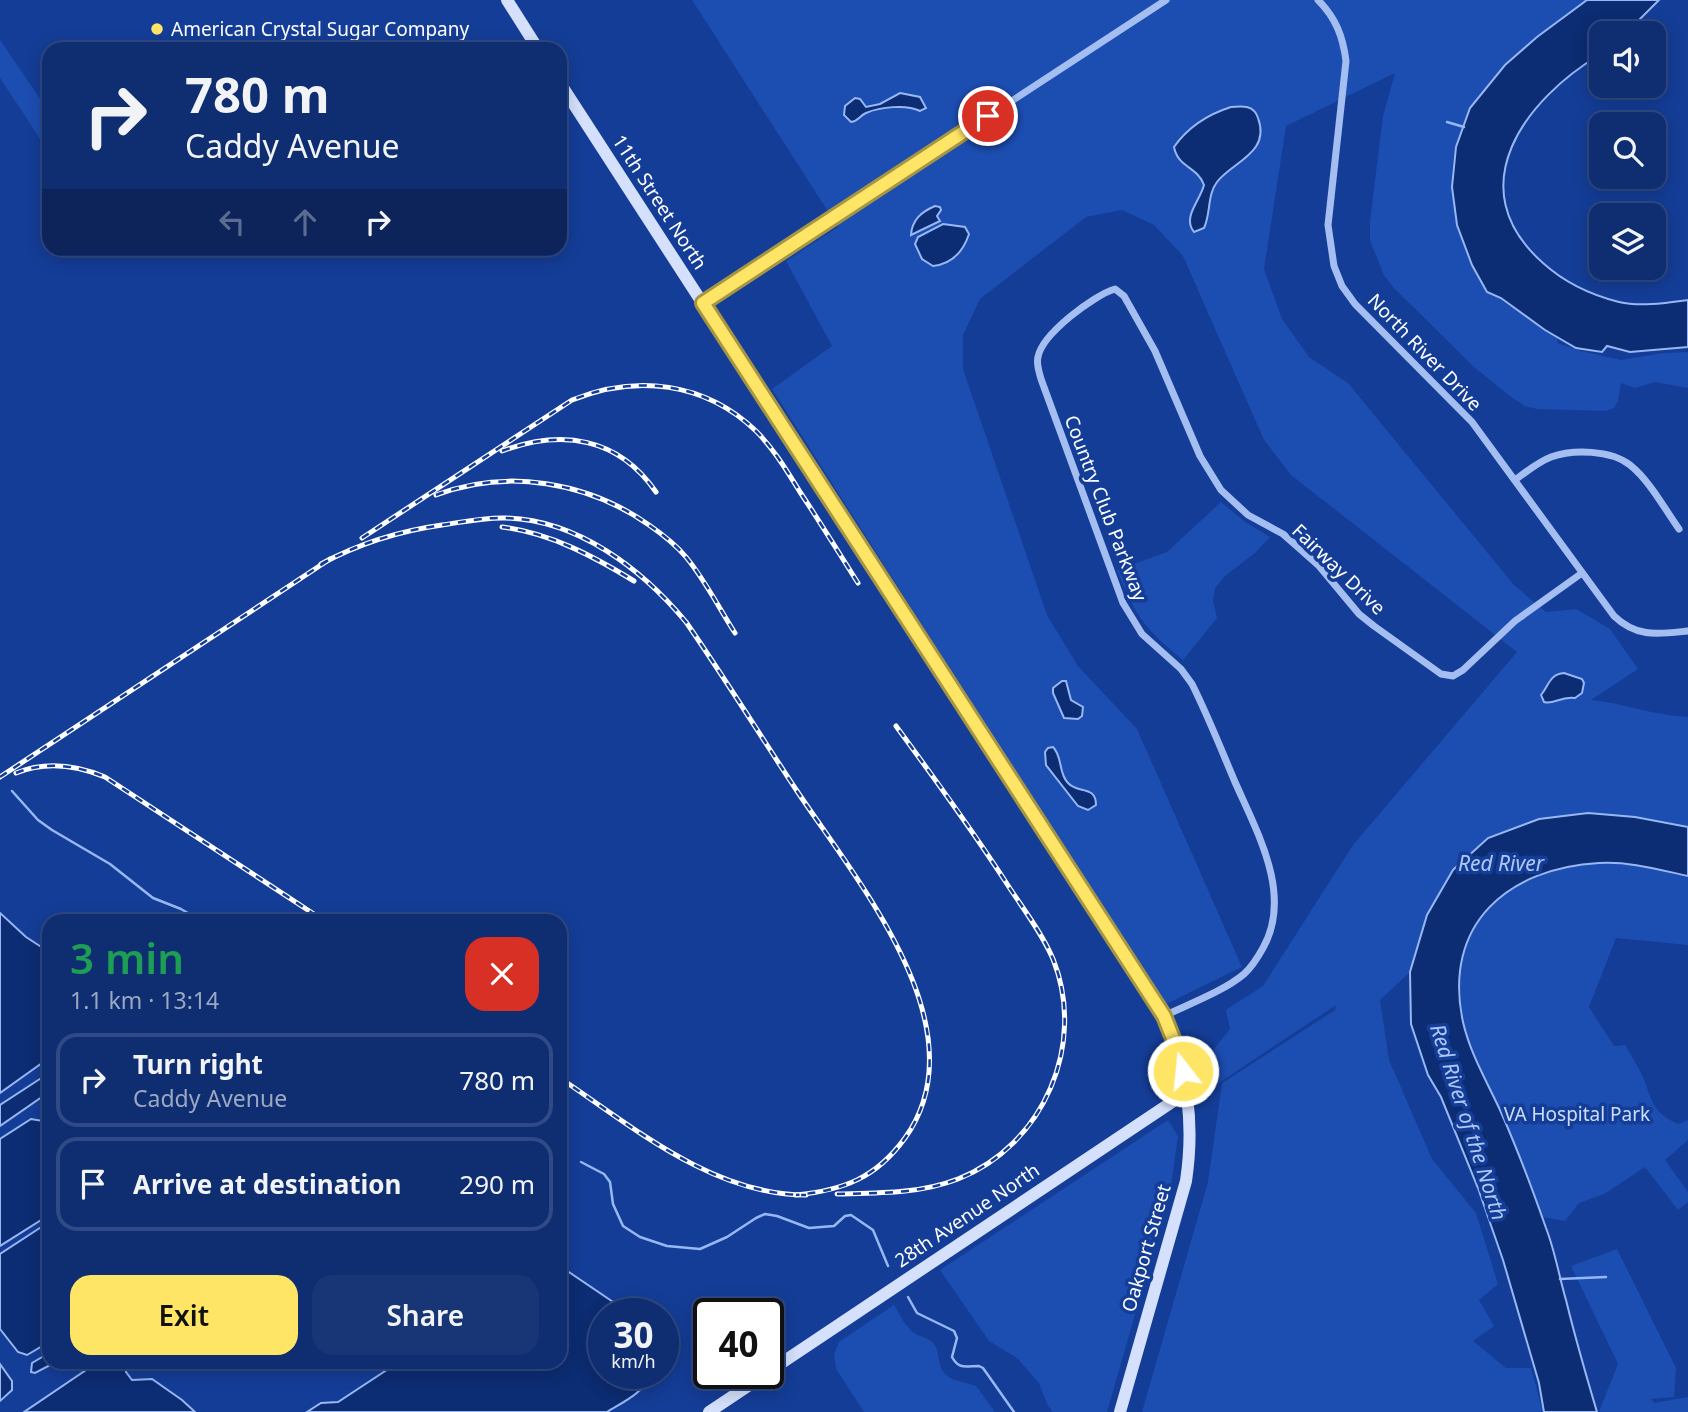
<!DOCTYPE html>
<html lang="en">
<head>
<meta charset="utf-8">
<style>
	body { margin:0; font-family:"Noto Sans",sans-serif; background:#183676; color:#f1f3f6; height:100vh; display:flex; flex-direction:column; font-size:26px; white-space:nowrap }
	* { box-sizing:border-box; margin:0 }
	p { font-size:23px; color:#9ba8c3 }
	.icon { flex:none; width:38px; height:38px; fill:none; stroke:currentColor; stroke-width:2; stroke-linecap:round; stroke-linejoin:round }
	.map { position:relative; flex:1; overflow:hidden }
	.side { position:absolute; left:42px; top:914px; width:525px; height:455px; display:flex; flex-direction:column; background:#0f2e71; border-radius:21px; box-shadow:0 4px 18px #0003,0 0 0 2px #2f4a84 }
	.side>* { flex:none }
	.hud { position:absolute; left:42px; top:42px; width:525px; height:214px; border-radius:21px; box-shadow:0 4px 18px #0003,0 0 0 2px #2f4a84; background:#0f2e71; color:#f1f3f6; overflow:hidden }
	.fabs { position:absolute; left:1589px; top:21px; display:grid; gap:14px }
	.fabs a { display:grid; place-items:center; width:77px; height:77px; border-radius:14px; background:#0f2e71; box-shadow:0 4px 18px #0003,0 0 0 2px #2f4a84; font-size:35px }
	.speed { position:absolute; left:588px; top:1298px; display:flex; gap:14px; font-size:35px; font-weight:700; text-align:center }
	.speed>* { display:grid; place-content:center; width:91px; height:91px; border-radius:50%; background:#0f2e71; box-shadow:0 4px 18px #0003,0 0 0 2px #2f4a84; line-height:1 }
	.speed small { font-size:18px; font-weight:400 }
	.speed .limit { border:4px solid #111; border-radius:10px; background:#fff; color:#111 }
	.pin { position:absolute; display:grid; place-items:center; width:60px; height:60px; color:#fff; margin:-30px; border:4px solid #fff; border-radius:50%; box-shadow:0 2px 7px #0007 }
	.me { position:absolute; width:77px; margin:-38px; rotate:344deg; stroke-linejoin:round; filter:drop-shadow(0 0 5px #0008) }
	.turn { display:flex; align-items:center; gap:24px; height:147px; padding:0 28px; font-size:32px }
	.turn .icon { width:91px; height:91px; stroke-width:2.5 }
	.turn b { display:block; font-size:49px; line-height:60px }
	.lanes { display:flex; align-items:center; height:66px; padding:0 28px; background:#0003; justify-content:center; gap:35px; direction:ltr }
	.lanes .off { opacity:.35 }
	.round { display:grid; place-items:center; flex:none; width:74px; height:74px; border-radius:21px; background:#183676 }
	.overview { display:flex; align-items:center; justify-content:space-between; height:119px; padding:0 28px }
	h1 { font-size:42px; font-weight:600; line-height:52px; color:#1e9e55 }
	.primary-button { display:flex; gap:14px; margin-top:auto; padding:14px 28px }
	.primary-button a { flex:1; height:80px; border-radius:21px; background:#ffe566; color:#111; font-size:28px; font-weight:600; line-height:80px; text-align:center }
	.primary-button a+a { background:#183676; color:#f1f3f6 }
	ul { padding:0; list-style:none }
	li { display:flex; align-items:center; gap:21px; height:94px; margin:0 14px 10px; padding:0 14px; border:4px solid #2f4a84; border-radius:21px }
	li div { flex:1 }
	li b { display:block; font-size:26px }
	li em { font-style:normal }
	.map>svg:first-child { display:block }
	.green { fill:#1c4db1 }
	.water { fill:#0c2c73; stroke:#97b7f5; stroke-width:2 }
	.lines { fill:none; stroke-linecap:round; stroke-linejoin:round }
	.stream { stroke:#97b7f5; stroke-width:2.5 }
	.street { stroke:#a5bef2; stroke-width:7 }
	.secondary { stroke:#d4e0fc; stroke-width:12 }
	.rail-casing { stroke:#fff; stroke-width:5 }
	.rail { stroke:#143d97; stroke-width:2.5; stroke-dasharray:8; stroke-linecap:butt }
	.route-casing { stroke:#a69542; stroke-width:18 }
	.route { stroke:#ffe566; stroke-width:12 }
	.poi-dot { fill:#ffe566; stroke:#143d97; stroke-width:2.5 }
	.labels { text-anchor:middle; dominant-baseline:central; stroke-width:7; stroke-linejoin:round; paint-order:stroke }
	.poi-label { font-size:19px; fill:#fff; stroke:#143d97; text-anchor:start }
	.street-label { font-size:19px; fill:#fff; stroke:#143d97 }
	.park-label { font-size:19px; fill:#cdddfd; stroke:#143d97 }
	.water-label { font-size:21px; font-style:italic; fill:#b1c9f9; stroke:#143d97 }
</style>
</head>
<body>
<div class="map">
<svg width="1688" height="1412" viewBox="0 0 1688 1412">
	<rect width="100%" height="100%" fill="#143d97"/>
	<!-- green -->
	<g class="green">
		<path d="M692,0H1587C1526,46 1448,99 1452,185C1452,195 1458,206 1461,216C1470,241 1478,266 1487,292L1501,298L1558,337L1557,343L1581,351L1621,360L1663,353L1688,352V388L1655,382L1635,388L1621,383L1618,401L1614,408L1606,411L1537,409L1525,406L1511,397L1474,367L1393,287L1384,275L1370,241V221L1383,116L1395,73L1286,126L1264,269L1282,319L1309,357L1348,383L1514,585L1546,612L1576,609L1610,629L1638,669L1591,700C1624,703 1655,716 1688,717V827L1635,817L1588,813L1427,915L1410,972L1380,1000L1389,1060L1432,1159L1476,1213L1498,1284L1479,1300L1494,1326L1473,1341L1506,1368H1531L1543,1412H1142L1208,1182L1222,1083L1335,1010L1336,1005L1217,1084L1205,1082L1202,1064L1230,1029L1226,1010L1263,986L1353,845L1517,652L1291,475L1264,440L1183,256L1154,225L1122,210L1086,217L980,299L963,335V369L1047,615L1078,666L1137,729L1242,967L1164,1005L772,389L832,346L786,261L838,227Z"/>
		<path d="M0,40L49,112V146L46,148L0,78Z"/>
		<path d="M1221,502L1245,522L1270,537L1256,552L1224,577L1215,588L1213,601L1217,618L1183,660C1144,628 1136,617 1117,570L1167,552Z"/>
		<path d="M1602,862L1649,867L1688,876V945L1616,938L1589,1007L1614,1046L1625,1045C1631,1055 1637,1065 1642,1075C1653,1100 1650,1111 1678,1124L1688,1120V1140L1665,1160L1688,1192V1202L1678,1210L1645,1167L1606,1193L1579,1203L1565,1221L1542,1217C1529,1182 1516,1147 1501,1113C1487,1082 1469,1053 1463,1020C1449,943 1485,887 1560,868C1573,864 1588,864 1602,862Z"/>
		<path d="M1168,1120L1178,1136L1170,1193L1107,1412H1053L1048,1406L1039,1383L1017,1358L989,1341L940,1270Z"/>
		<path d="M1617,1249L1676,1368L1674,1397L1651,1399L1654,1403L1688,1397V1412H1599L1618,1364L1571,1266Z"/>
		<path d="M894,1305C900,1315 905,1326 914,1333C920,1337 928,1337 933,1343C937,1347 938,1353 939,1359C941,1381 959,1380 976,1386L995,1412H864L836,1369L834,1354L839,1342Z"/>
	</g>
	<!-- water -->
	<g class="water">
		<path d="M1587,0H1659L1626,33H1601V54C1525,99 1458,188 1543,263C1564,282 1591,295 1619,302C1640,307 1666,303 1688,300V347L1630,352L1607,346L1602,352L1576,348L1545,330L1501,298L1487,292L1472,265L1457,225L1452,187L1456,147L1470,108L1505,65L1537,37Z"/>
		<path d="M900,93L920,97L926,108L920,111C906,104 880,107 866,113C859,116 859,121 851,122L844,115L845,106L855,98L860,99L866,107L880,104Z"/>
		<path d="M1231,107C1243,106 1254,105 1258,118C1271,153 1232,162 1217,182C1207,195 1211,213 1204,228L1194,232C1182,217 1200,201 1204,185C1197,166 1178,168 1174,147C1188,127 1209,114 1231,107Z"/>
		<path d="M935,206L940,207L941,210L937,216L940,221L911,235C912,220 921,212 935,206Z"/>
		<path d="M943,224L965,227L969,234C963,252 951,264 933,266L922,259L915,244L918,237Z"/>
		<path d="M1564,673L1582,679L1584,683L1582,693L1575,698C1560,696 1554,705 1544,702L1541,695C1549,685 1550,674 1564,673Z"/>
		<path d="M1062,681H1066L1071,700L1083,707L1082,716L1078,719L1064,718L1053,693V688Z"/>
		<path d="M1053,747C1063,757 1058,773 1068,783C1078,794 1096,785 1096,805L1088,810L1078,806L1046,765L1045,752L1048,748Z"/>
		<path d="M1588,813L1635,817L1688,827V876C1660,870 1629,861 1599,863C1508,868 1442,924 1463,1022C1470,1053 1486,1080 1500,1110C1517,1148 1532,1188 1546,1228C1555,1251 1559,1276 1566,1300C1575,1337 1586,1375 1597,1412H1544L1539,1383L1503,1260L1478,1188L1441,1097L1428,1075L1411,1024L1410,972L1427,915L1453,870L1488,838L1539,819Z"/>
		<path d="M0,913L26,937L49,952V1058L0,1093Z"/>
		<path d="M49,1073V1092L0,1126V1105Z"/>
		<path d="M31,1119L49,1122V1215L0,1246V1139Z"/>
		<path d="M49,1222V1342L27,1355L18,1352L0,1329V1254Z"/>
		<path d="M560,1266L619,1306L627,1314H604V1374H651C644,1393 623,1402 607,1412H307L321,1403L338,1402L399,1362H560Z"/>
		<path d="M49,1353V1362H56L35,1373L31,1372L32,1363Z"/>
		<path d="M98,1362H136L126,1366V1372L132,1380L152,1379L182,1400L195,1412H24Z"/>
		<path d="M0,1364L12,1381V1390L0,1401Z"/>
	</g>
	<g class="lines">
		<!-- stream -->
		<g class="stream">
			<path d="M1447,122L1464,127"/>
			<path d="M12,791L38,820L52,830L110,864L153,898L181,909L200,920"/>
			<path d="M560,1148L561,1149"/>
			<path d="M581,1162L604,1174L610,1182L613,1204L623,1226L640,1237L667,1246L700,1249L727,1237L756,1218L765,1214L777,1216L809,1228L834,1226L845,1216L851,1215L873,1230L888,1266"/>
			<path d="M1560,1279L1606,1277"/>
			<path d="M908,1297L917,1313L954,1331L957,1338L952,1357C959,1370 966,1366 979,1366L983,1368L1014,1412"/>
		</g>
		<!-- street -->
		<g class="street">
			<path d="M1318,0C1336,18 1343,37 1346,61L1328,225L1334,266L1342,286L1355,304L1472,422L1614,616C1637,638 1658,634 1688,631"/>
			<path d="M703,303L1166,0"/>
			<path d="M1515,480C1526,472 1538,462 1551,457C1573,449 1611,450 1630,465C1650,481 1664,508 1679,529"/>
			<path d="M1164,1016C1189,1004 1224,991 1244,974C1252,967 1258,957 1263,948C1293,895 1257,832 1235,782C1221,749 1208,716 1192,684L1181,669L1142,634L1123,603L1041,379C1039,371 1036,364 1038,357C1042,334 1094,295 1115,289L1124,296L1155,351L1200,456L1221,490L1248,515L1283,534L1299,548L1319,566L1359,614L1374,626L1441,674L1453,676L1463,670L1515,621L1582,573"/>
		</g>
		<!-- secondary -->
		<g class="secondary">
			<path d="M507,0L538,49"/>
			<path d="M560,83L1164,1016C1187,1073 1195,1120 1186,1181L1120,1412"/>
			<path d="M768,1372L1187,1092"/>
			<path d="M709,1412L766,1374"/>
		</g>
		<!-- rail casing -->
		<g class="rail-casing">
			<g id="rail">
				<path d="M502,451C562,429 618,437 656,492"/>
				<path d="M436,495C507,468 588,482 649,525C662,534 676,545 686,557C705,580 719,608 735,633"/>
				<path d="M502,527C550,533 593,556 634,581"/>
				<path d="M362,538L572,400C636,374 705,382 756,431C774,449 787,471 800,492C820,522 839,553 858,583"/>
				<path d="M321,564C360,543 399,531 442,525C463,522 485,517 506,518C578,520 642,569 686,622C724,677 760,735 797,791C856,880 983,1029 905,1138C876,1178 844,1190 796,1195"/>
				<path d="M16,773C46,761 76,765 105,777L323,920"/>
				<path d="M0,777L330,559"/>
				<path d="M560,1078C633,1127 713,1195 806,1195"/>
				<path d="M837,1194C878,1193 919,1194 958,1179C1044,1145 1087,1044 1053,959C1042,933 1024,910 1009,887C973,831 935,779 896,726"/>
			</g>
		</g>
		<!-- rail -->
		<use href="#rail" class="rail"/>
	</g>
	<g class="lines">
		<!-- route casing -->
		<g class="route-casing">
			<path id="route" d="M988,116L703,303L1164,1016L1178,1051L1183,1071"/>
		</g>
		<!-- route -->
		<use href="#route" class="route"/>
	</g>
	<!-- markers -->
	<circle class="poi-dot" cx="157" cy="29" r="7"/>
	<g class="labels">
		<!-- poi labels -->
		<g class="poi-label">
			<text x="171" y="29">American Crystal Sugar Company</text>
		</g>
		<!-- street labels -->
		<g class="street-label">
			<text transform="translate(660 202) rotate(57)">11th Street North</text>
			<text transform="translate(1425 352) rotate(46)">North River Drive</text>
			<text transform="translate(1106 508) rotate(69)">Country Club Parkway</text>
			<text transform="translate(1339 569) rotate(44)">Fairway Drive</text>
			<text transform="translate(967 1215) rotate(-34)">28th Avenue North</text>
			<text transform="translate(1146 1248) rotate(-74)">Oakport Street</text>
		</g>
		<!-- park labels -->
		<g class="park-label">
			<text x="1577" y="1114">VA Hospital Park</text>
		</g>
		<!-- water labels -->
		<g class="water-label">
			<text x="1501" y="863">Red River</text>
			<text transform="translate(1469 1122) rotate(72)">Red River of the North</text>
		</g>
	</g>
</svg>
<div class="fabs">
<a><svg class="icon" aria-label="sound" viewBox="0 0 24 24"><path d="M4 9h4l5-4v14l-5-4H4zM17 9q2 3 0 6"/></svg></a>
<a><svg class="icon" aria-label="search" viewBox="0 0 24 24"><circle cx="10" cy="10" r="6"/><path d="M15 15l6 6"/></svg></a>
<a><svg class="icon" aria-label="layers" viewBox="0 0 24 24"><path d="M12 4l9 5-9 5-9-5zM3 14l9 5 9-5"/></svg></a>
</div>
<div class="speed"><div>30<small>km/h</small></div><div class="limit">40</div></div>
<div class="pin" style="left:988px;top:116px;background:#d93025"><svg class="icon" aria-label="arrive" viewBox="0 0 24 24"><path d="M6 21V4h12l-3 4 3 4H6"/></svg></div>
<svg class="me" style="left:1183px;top:1071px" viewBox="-20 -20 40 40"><circle r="17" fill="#ffe566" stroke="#fff" stroke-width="3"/><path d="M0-11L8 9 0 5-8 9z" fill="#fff"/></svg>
<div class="hud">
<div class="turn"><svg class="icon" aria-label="right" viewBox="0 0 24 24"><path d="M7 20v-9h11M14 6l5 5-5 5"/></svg><div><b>780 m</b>Caddy Avenue</div></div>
<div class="lanes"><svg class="icon off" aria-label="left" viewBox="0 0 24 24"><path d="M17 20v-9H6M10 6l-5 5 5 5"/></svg><svg class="icon off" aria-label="ahead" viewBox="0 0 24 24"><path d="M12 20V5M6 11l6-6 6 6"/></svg><svg class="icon" aria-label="right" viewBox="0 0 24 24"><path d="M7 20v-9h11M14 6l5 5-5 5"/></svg></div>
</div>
<section class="side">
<div class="overview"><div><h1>3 min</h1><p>1.1 km · 13:14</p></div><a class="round" style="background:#d93025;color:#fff"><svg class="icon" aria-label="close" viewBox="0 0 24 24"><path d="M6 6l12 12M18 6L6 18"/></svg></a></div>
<ul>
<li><svg class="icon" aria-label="right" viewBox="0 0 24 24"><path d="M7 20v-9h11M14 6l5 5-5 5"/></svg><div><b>Turn right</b><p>Caddy Avenue</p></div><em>780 m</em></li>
<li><svg class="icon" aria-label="arrive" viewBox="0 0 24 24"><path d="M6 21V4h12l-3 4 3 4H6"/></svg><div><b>Arrive at destination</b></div><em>290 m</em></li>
</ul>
<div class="primary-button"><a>Exit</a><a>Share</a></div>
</section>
</div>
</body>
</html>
